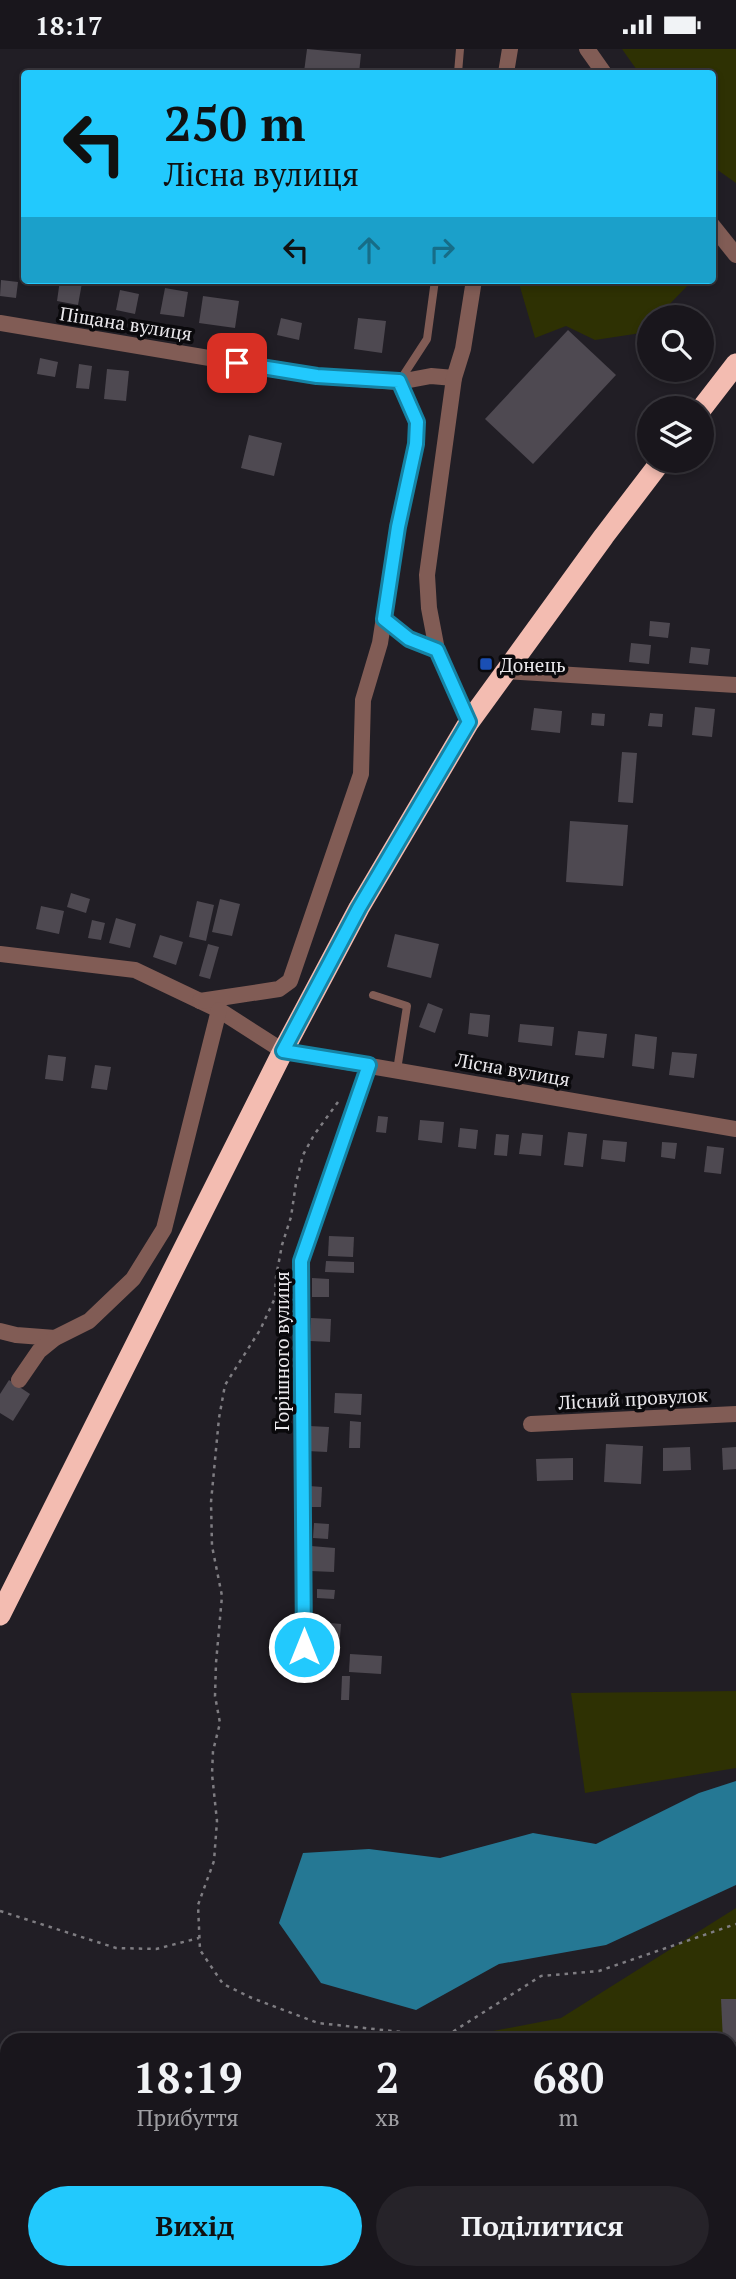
<!DOCTYPE html>
<html lang="uk">
<head>
<meta charset="utf-8">
<style>
	body { margin:0; font-family:"PT Serif",serif; background:#262329; color:#f1f3f6; height:100vh; display:flex; flex-direction:column; font-size:26px; white-space:nowrap }
	* { box-sizing:border-box; margin:0 }
	p { font-size:23px; color:#9f9fa3 }
	.icon { flex:none; width:38px; height:38px; fill:none; stroke:currentColor; stroke-width:2; stroke-linecap:round; stroke-linejoin:round }
	.map { position:relative; flex:1; overflow:hidden }
	.details { position:absolute; left:0px; top:1984px; width:737px; height:247px; display:flex; flex-direction:column; background:#19161c; border-radius:21px 21px 0 0; box-shadow:0 4px 10px #0003,0 0 0 2px #37353b }
	.details>* { flex:none }
	.guide { position:absolute; left:21px; top:21px; width:695px; height:214px; border-radius:7px; box-shadow:0 4px 10px #0003,0 0 0 2px #37353b; background:#22c9fd; color:#111; overflow:hidden }
	.fabs { position:absolute; left:637px; top:256px; display:grid; gap:14px }
	.fabs a { display:grid; place-items:center; width:77px; height:77px; border-radius:50%; background:#19161c; box-shadow:0 4px 10px #0003,0 0 0 2px #37353b; font-size:35px }
	.pin { position:absolute; display:grid; place-items:center; width:60px; height:60px; color:#fff; margin:-30px; border-radius:14px; box-shadow:0 4px 10px #0006 }
	.me { position:absolute; width:77px; margin:-38px; rotate:0deg; stroke-linejoin:round; filter:drop-shadow(0 0 5px #0008) }
	.turn { display:flex; align-items:center; gap:24px; height:147px; padding:0 28px; font-size:32px }
	.turn .icon { width:91px; height:91px; stroke-width:2.5 }
	.turn b { display:block; font-size:49px; line-height:60px }
	.lanes { display:flex; align-items:center; height:66px; padding:0 28px; background:#0003; justify-content:center; gap:35px; direction:ltr }
	.lanes .off { opacity:.35 }
	.eta { display:flex; justify-content:space-evenly; align-items:center; height:119px; text-align:center }
	.eta b { font-size:42px; font-weight:700; line-height:49px }
	.primary-button { display:flex; gap:14px; margin-top:auto; padding:14px 28px }
	.primary-button a { flex:1; height:80px; border-radius:42px; background:#22c9fd; color:#111; font-size:28px; font-weight:700; line-height:80px; text-align:center }
	.primary-button a+a { background:#262329; color:#f1f3f6 }
	.status { display:flex; justify-content:space-between; align-items:center; height:49px; padding:0 35px; background:#19161c; direction:ltr }
	.status svg { height:19px; fill:currentColor }
	.map>svg:first-child { display:block }
	.green { fill:#2e3103 }
	.water { fill:#257894 }
	.building { fill:#4e4951 }
	.lines { fill:none; stroke-linecap:round; stroke-linejoin:round }
	.path { stroke:#7f7d82; stroke-width:2.5; stroke-dasharray:3.5 5; stroke-linecap:butt }
	.lane { stroke:#815c55; stroke-width:8 }
	.street { stroke:#815c55; stroke-width:16 }
	.highway { stroke:#f3bcb1; stroke-width:21 }
	.route-casing { stroke:#1683a4; stroke-width:18 }
	.route { stroke:#22c9fd; stroke-width:12 }
	.transit-dot { fill:#1a4fb4; stroke:#0a090c; stroke-width:2.5 }
	.labels { text-anchor:middle; dominant-baseline:central; stroke-width:7; stroke-linejoin:round; paint-order:stroke }
	.street-label { font-size:19px; fill:#eae8ec; stroke:#0a090c }
	.poi-label { font-size:19px; fill:#eae8ec; stroke:#0a090c; text-anchor:start }
</style>
</head>
<body>
<div class="status"><b>18:17</b><svg viewBox="0 0 49 12"><path d="M0 12V9h3v3zM5 12V6h3v6zM10 12V3h3v9zM15 12V0h3v12zM26 1h20v11H26zM47 4h2v5h-2z"/></svg></div>
<div class="map">
<svg width="736" height="2230" viewBox="0 0 736 2230">
	<rect width="100%" height="100%" fill="#211e25"/>
	<!-- green -->
	<g class="green">
		<path d="M622,0H736V134L712,117V24H639Z"/>
		<path d="M518,231H693L657,268H649V276L641,284L595,291L566,277L535,289Z"/>
		<path d="M736,1642V1719L585,1744L571,1644Z"/>
		<path d="M736,1859V2230H404L385,2224H730V1992L446,1991L561,1969Z"/>
	</g>
	<!-- water -->
	<g class="water">
		<path d="M736,1732V1836L606,1896L499,1915L416,1961L321,1934L279,1874L303,1804L369,1800L440,1809L533,1784L596,1795L699,1744Z"/>
		<path d="M29,2224H235L278,2230H40Z"/>
		<path d="M301,2224H385L404,2230H288L295,2229Z"/>
	</g>
	<!-- building -->
	<g class="building">
		<path d="M307,0L361,5L359,24L304,23Z"/>
		<path d="M1,231L18,233L16,249L0,247Z"/>
		<path d="M60,231L82,234L78,256L57,252Z"/>
		<path d="M165,239L188,243L184,268L160,265Z"/>
		<path d="M120,241L139,245L135,265L116,261Z"/>
		<path d="M203,247L239,252L235,279L199,274Z"/>
		<path d="M281,269L302,274L299,291L277,286Z"/>
		<path d="M358,269L386,272L382,304L354,300Z"/>
		<path d="M568,281L616,326L533,415L485,370Z"/>
		<path d="M40,309L58,313L55,328L37,325Z"/>
		<path d="M79,315L92,317L89,340L76,339Z"/>
		<path d="M107,320L129,322L126,352L104,350Z"/>
		<path d="M249,386L282,394L274,427L241,419Z"/>
		<path d="M650,572L670,574L668,589L649,587Z"/>
		<path d="M631,594L651,596L649,615L629,613Z"/>
		<path d="M691,598L710,600L708,616L689,614Z"/>
		<path d="M695,658L715,660L712,688L692,686Z"/>
		<path d="M534,659L562,662L560,684L531,681Z"/>
		<path d="M592,664L605,665L604,677L591,676Z"/>
		<path d="M650,664L663,665L662,678L648,677Z"/>
		<path d="M622,703L637,704L633,754L618,753Z"/>
		<path d="M570,772L628,776L623,837L566,833Z"/>
		<path d="M71,844L90,850L86,864L67,858Z"/>
		<path d="M220,850L240,855L232,887L212,883Z"/>
		<path d="M197,852L214,856L206,892L189,888Z"/>
		<path d="M41,857L64,862L59,885L36,880Z"/>
		<path d="M116,869L136,875L130,899L109,894Z"/>
		<path d="M92,871L105,874L101,891L88,889Z"/>
		<path d="M395,885L439,895L431,929L387,918Z"/>
		<path d="M160,886L183,893L176,916L153,908Z"/>
		<path d="M208,895L219,898L210,930L199,927Z"/>
		<path d="M428,954L443,960L435,984L419,978Z"/>
		<path d="M470,964L490,966L488,988L468,985Z"/>
		<path d="M520,975L554,978L552,997L518,993Z"/>
		<path d="M578,982L607,985L604,1009L575,1006Z"/>
		<path d="M635,985L657,988L654,1020L632,1017Z"/>
		<path d="M672,1003L697,1005L694,1029L669,1026Z"/>
		<path d="M48,1006L66,1008L63,1032L45,1030Z"/>
		<path d="M95,1016L111,1018L107,1041L91,1039Z"/>
		<path d="M378,1067L388,1068L386,1084L376,1083Z"/>
		<path d="M420,1071L444,1073L442,1094L418,1091Z"/>
		<path d="M460,1079L478,1081L476,1100L458,1098Z"/>
		<path d="M568,1083L587,1085L583,1118L564,1116Z"/>
		<path d="M522,1084L543,1086L541,1107L519,1105Z"/>
		<path d="M496,1085L509,1086L507,1107L494,1106Z"/>
		<path d="M603,1091L627,1093L625,1113L601,1110Z"/>
		<path d="M662,1093L677,1094L675,1110L661,1108Z"/>
		<path d="M707,1097L724,1099L721,1125L704,1123Z"/>
		<path d="M329,1187L354,1188L353,1208L328,1207Z"/>
		<path d="M326,1212L354,1213V1224L325,1223Z"/>
		<path d="M312,1229L329,1230V1248H312Z"/>
		<path d="M311,1269L331,1270L330,1293L310,1292Z"/>
		<path d="M9,1331L30,1345L13,1372L0,1364V1345Z"/>
		<path d="M335,1344L362,1345L361,1366L334,1364Z"/>
		<path d="M350,1372L361,1373L360,1399H349Z"/>
		<path d="M309,1377L329,1378L327,1403L307,1402Z"/>
		<path d="M606,1395L643,1397L641,1435L604,1433Z"/>
		<path d="M690,1398L691,1421L663,1422V1399Z"/>
		<path d="M736,1398V1420L723,1421L722,1399Z"/>
		<path d="M573,1409V1431L537,1432L536,1410Z"/>
		<path d="M309,1437L322,1438L321,1458H308Z"/>
		<path d="M314,1474L329,1475L328,1490L313,1489Z"/>
		<path d="M311,1497L335,1499L334,1523L310,1522Z"/>
		<path d="M317,1540L335,1541L334,1550L317,1549Z"/>
		<path d="M319,1573L341,1575L339,1602L317,1601Z"/>
		<path d="M350,1605L382,1607L381,1625L349,1623Z"/>
		<path d="M342,1627H350L349,1651H341Z"/>
		<path d="M721,1950H736V1993L723,1992Z"/>
	</g>
	<g class="lines">
		<!-- path -->
		<g class="path">
			<path d="M338,1053L314,1086L303,1106L296,1134L291,1168L282,1196L276,1228L275,1249L260,1281L225,1336L219,1369L211,1453L212,1497L222,1547L216,1614L215,1647L220,1674L213,1702L212,1725L217,1772L214,1812L198,1856L200,1901L223,1935L252,1949L318,1974L457,1989L459,1992"/>
			<path d="M0,1862L116,1899L156,1900L199,1889"/>
			<path d="M446,1987L541,1927L599,1922L736,1875"/>
			<path d="M730,2190L736,2192"/>
		</g>
		<!-- lane -->
		<g class="lane">
			<path d="M458,24L460,0"/>
			<path d="M399,333L427,290L435,231"/>
			<path d="M373,946L407,957L397,1021"/>
		</g>
		<!-- street -->
		<g class="street">
			<path d="M587,0L604,24"/>
			<path d="M506,24L510,0"/>
			<path d="M712,176L736,206"/>
			<path d="M0,274L317,327L399,333L431,327L454,329"/>
			<path d="M384,570L409,590L437,601"/>
			<path d="M506,622L736,636"/>
			<path d="M469,673L437,601L429,559L427,526L454,329L463,300L474,231"/>
			<path d="M0,905L135,921L219,961L283,1002L736,1080"/>
			<path d="M200,952L279,940L290,932L361,725L363,651L380,594L398,478L416,395L417,373L399,333"/>
			<path d="M0,1282L16,1286L55,1289"/>
			<path d="M19,1331L39,1302L55,1289L89,1272L133,1230L164,1180L219,961"/>
			<path d="M531,1375L736,1365"/>
			<path d="M304,1598L301,1212L369,1016"/>
		</g>
		<!-- highway -->
		<g class="highway">
			<path d="M702,359L736,315"/>
			<path d="M0,1566L283,1002L359,859L469,673L604,487L662,411"/>
		</g>
	</g>
	<g class="lines">
		<!-- route casing -->
		<g class="route-casing">
			<path id="route" d="M237,314L317,327L399,332L417,373L416,395L398,478L384,570L409,590L437,601L469,673L359,859L283,1002L369,1016L301,1212L304,1598"/>
		</g>
		<!-- route -->
		<use href="#route" class="route"/>
	</g>
	<!-- markers -->
	<rect class="transit-dot" x="479" y="608" width="14" height="14" rx="3.5"/>
	<g class="labels">
		<!-- street labels -->
		<g class="street-label">
			<text transform="translate(126 274) rotate(9)">Піщана вулиця</text>
			<text transform="translate(513 1020) rotate(10)">Лісна вулиця</text>
			<text transform="translate(281 1302) rotate(-90)">Горішного вулиця</text>
			<text transform="translate(633 1349) rotate(-3)">Лісний провулок</text>
		</g>
		<!-- poi labels -->
		<g class="poi-label">
			<text x="500" y="615">Донець</text>
		</g>
	</g>
</svg>
<div class="fabs">
<a><svg class="icon" aria-label="search" viewBox="0 0 24 24"><circle cx="10" cy="10" r="6"/><path d="M15 15l6 6"/></svg></a>
<a><svg class="icon" aria-label="layers" viewBox="0 0 24 24"><path d="M12 4l9 5-9 5-9-5zM3 14l9 5 9-5"/></svg></a>
</div>
<div class="pin" style="left:237px;top:314px;background:#d93025"><svg class="icon" aria-label="arrive" viewBox="0 0 24 24"><path d="M6 21V4h12l-3 4 3 4H6"/></svg></div>
<svg class="me" style="left:304px;top:1598px" viewBox="-20 -20 40 40"><circle r="17" fill="#22c9fd" stroke="#fff" stroke-width="3"/><path d="M0-11L8 9 0 5-8 9z" fill="#fff"/></svg>
<div class="guide">
<div class="turn"><svg class="icon" aria-label="left" viewBox="0 0 24 24"><path d="M17 20v-9H6M10 6l-5 5 5 5"/></svg><div><b>250 m</b>Лісна вулиця</div></div>
<div class="lanes"><svg class="icon" aria-label="left" viewBox="0 0 24 24"><path d="M17 20v-9H6M10 6l-5 5 5 5"/></svg><svg class="icon off" aria-label="ahead" viewBox="0 0 24 24"><path d="M12 20V5M6 11l6-6 6 6"/></svg><svg class="icon off" aria-label="right" viewBox="0 0 24 24"><path d="M7 20v-9h11M14 6l5 5-5 5"/></svg></div>
</div>
<section class="details">
<div class="eta">
<div><b>18:19</b><p>Прибуття</p></div>
<div><b>2</b><p>хв</p></div>
<div><b>680</b><p>m</p></div>
</div>
<div class="primary-button"><a>Вихід</a><a>Поділитися</a></div>
</section>
</div>
</body>
</html>
